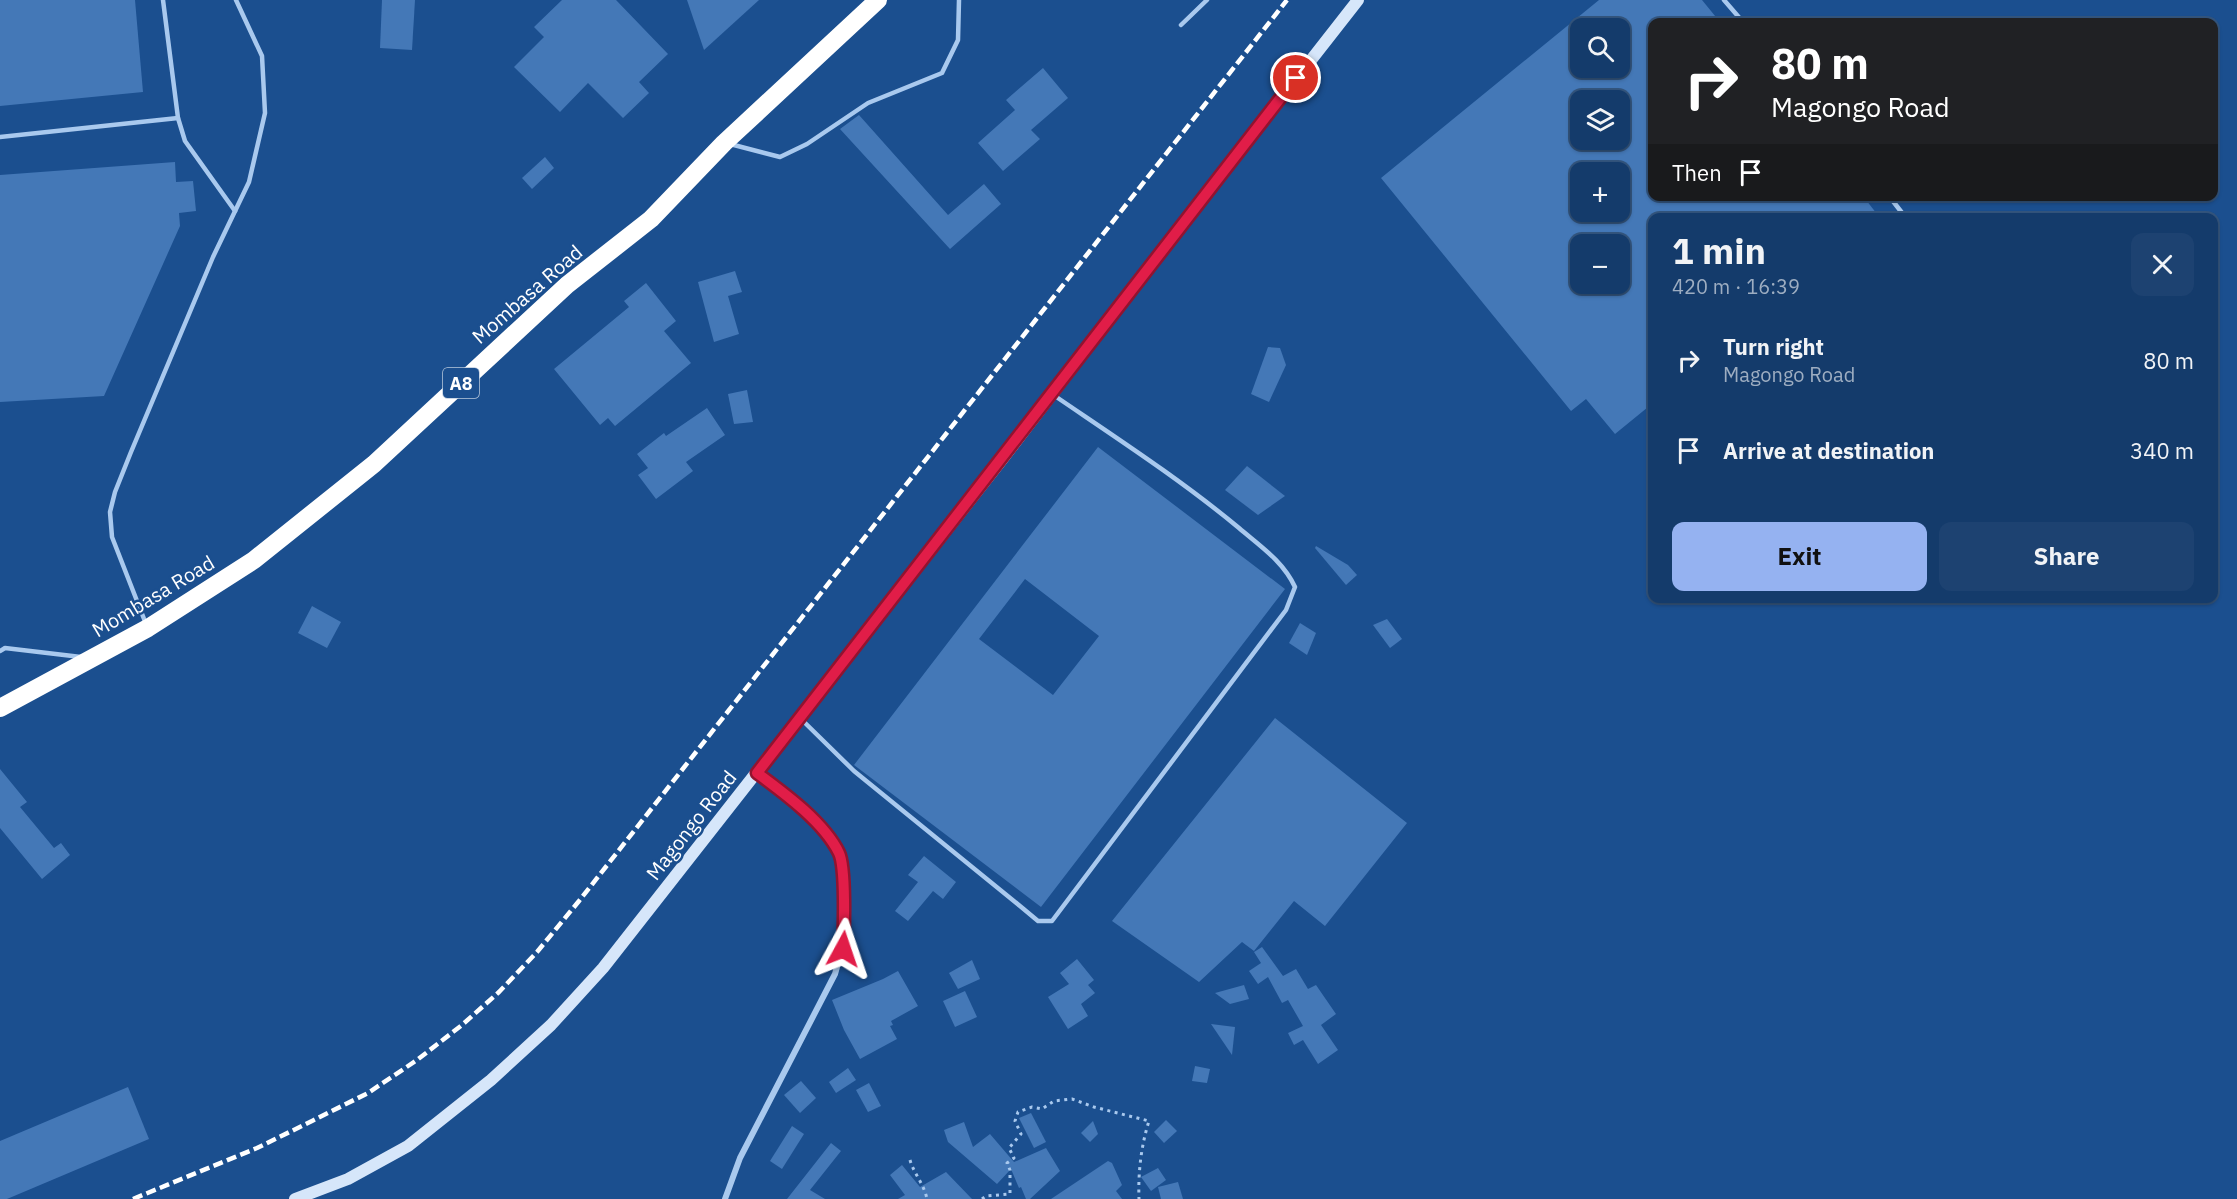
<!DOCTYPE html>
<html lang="en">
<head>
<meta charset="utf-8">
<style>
	body { margin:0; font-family:"IBM Plex Sans",sans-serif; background:#1d4271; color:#f1f3f6; height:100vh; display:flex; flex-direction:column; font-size:22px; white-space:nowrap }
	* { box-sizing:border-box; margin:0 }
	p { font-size:20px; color:#9dadc1 }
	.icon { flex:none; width:33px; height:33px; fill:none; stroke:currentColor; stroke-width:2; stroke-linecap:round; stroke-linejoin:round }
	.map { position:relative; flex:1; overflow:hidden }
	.side { position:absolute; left:1648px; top:213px; width:570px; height:390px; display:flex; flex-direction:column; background:#143b6b; border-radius:12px; box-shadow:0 2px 4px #0004,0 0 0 2px #33557e }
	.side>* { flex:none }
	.banner { position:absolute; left:1648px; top:18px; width:570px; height:183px; border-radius:12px; box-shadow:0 2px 4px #0004,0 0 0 2px #33557e; background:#202124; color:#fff; overflow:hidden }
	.tools { position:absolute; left:1570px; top:18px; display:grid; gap:12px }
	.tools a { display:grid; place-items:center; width:60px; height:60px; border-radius:12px; background:#143b6b; box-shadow:0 2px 4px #0004,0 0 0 2px #33557e; font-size:30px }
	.pin { position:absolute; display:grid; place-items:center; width:51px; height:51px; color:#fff; margin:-26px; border:3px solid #fff; border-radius:50%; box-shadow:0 2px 6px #0007 }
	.me { position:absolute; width:66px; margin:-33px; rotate:5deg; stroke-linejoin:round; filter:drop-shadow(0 0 4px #0008) }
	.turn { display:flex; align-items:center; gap:21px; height:126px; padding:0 24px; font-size:27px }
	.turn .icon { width:78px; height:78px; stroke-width:2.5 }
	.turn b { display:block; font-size:42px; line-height:51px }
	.then { display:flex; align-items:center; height:57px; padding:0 24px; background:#0003; gap:12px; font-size:22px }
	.round { display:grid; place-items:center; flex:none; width:63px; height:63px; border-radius:12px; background:#1d4271 }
	.overview { display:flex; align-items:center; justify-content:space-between; height:102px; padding:0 24px }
	h1 { font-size:36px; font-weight:800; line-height:45px }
	.button { display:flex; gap:12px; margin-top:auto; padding:12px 24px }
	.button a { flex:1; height:69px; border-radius:12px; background:#95b2f1; color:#111; font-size:24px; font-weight:800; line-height:69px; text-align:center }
	.button a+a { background:#1d4271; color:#f1f3f6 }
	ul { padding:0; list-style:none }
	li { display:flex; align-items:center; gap:18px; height:90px; padding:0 24px }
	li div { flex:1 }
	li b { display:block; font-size:22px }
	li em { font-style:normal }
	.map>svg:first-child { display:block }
	.building { fill:#4478b7; fill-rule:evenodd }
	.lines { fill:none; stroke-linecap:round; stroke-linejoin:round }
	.path { stroke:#a9c9ee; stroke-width:3; stroke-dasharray:3 4.5; stroke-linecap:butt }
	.lane { stroke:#a9c9ee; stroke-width:4.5 }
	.street { stroke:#a9c9ee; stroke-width:6 }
	.secondary { stroke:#d6e6fa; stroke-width:12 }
	.highway { stroke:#fff; stroke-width:18 }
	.rail { stroke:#fff; stroke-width:4.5; stroke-dasharray:10 4.5; stroke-linecap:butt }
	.route-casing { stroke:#92132f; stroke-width:15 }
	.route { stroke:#e11d48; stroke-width:10 }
	.labels { text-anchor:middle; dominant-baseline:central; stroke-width:5; stroke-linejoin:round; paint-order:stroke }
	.shield { fill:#1b4f8f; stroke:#bbcadd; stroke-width:1.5 }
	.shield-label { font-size:18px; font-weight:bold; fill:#fff }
	.street-label { font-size:20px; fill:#fff; stroke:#1b4f8f }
</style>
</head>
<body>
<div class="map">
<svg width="2237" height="1199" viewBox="0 0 2237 1199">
	<rect width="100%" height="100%" fill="#1b4f8f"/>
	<!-- building -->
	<g class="building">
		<path d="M0,0H135L143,92L0,106Z"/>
		<path d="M382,0H415L412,50L380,48Z"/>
		<path d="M562,0H616L668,54L639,82L649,93L623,118L588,83L560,112L514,67L544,37L534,27Z"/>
		<path d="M687,0H759L704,50Z"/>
		<path d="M1599,0H1702L1720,22H1653V196H1863L1880,218H1653V403L1615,434L1586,399L1571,411L1381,178ZM1581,28H1620V68H1581ZM1581,100H1620V140H1581ZM1581,172H1620V212H1581ZM1581,244H1620V284H1581Z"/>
		<path d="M1043,68L1068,98L1031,130L1040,139L1003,171L978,143L1015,110L1006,100Z"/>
		<path d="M859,115L948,215L984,184L1001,204L950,249L840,129Z"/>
		<path d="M545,157L554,168L532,189L522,178Z"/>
		<path d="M175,162L176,182L193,181L196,211L179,213L180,226L104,396L0,402V175Z"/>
		<path d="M735,271L742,292L728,296L739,334L714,342L698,282Z"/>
		<path d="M646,283L676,321L664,331L691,363L615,426L608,418L600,425L554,369L629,307L624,301Z"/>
		<path d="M1268,347L1280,348L1286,365L1269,402L1251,394Z"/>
		<path d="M747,390L753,422L734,424L728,394Z"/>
		<path d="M707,408L725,435L686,462L693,471L656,499L638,475L648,468L637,454L664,433L666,436Z"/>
		<path d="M1098,447L1285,589L1041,907L854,765ZM1025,579L1099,636L1053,695L979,639Z"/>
		<path d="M1247,466L1285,496L1258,515L1225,490Z"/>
		<path d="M1316,546L1348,565L1357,575L1346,585L1315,548Z"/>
		<path d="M312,606L341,622L327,648L298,633Z"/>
		<path d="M1387,619L1402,639L1390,648L1373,625Z"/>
		<path d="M1300,623L1316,633L1307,655L1289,643Z"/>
		<path d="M1275,718L1407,823L1325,926L1294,901L1254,951L1242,942L1199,982L1112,921Z"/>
		<path d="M0,769L27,802L20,807L54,848L61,843L70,855L42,879L0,828Z"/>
		<path d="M924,856L956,882L943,899L933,891L908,921L895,911L918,882L908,875Z"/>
		<path d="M1262,947L1283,976L1296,969L1308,989L1316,985L1336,1014L1321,1025L1338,1050L1318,1064L1303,1040L1294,1045L1288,1033L1303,1026L1288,1000L1282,1003L1268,977L1258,984L1249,971L1261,963L1254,952Z"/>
		<path d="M1077,959L1094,980L1088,985L1095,993L1081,1004L1088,1016L1068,1029L1048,997L1069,984L1060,973Z"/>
		<path d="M972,960L980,979L958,989L949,973Z"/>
		<path d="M898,971L918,1006L891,1021L893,1025L890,1026L897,1039L860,1059L844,1030L832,1000L883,979Z"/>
		<path d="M1244,985L1249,999L1230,1004L1215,993Z"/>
		<path d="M965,991L977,1017L955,1027L943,1001Z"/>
		<path d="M1211,1024L1235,1027L1232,1055Z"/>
		<path d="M1195,1066L1210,1069L1207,1083L1192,1081Z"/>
		<path d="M848,1068L856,1080L836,1093L829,1082Z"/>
		<path d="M801,1081L816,1098L800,1113L784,1095Z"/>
		<path d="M869,1083L881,1106L868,1112L856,1090Z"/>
		<path d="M128,1087L149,1139L7,1199H0V1141Z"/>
		<path d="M1031,1113L1046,1142L1034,1148L1019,1118Z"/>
		<path d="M1166,1120L1177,1131L1164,1143L1154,1132Z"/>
		<path d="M1093,1121L1098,1134L1090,1142L1081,1133Z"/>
		<path d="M964,1122L973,1147L990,1134L1014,1162L1046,1148L1060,1171L1030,1199H1026L1021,1187L1019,1188L1011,1169L997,1184L948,1142L944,1130Z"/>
		<path d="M792,1126L804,1134L782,1169L770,1161Z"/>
		<path d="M831,1143L841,1151L810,1190L825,1199H787Z"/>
		<path d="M1108,1161L1112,1163L1122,1185L1116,1191L1122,1199H1051Z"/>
		<path d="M902,1165L920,1187L946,1172L972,1199H898L905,1195L890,1175Z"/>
		<path d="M1158,1168L1166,1180L1151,1191L1141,1177Z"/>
		<path d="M1178,1182L1183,1199H1161L1158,1187Z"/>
	</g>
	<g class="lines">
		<!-- path -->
		<g class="path">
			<path d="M910,1160C914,1174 924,1184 927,1199"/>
			<path d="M982,1199L986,1196L1010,1194V1170L1007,1163L1014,1158L1009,1148L1021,1134L1015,1121L1018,1112L1032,1107L1042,1109L1054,1101L1072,1099L1094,1107L1149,1121C1141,1146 1138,1173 1139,1199"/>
		</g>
		<!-- lane -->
		<g class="lane">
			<path d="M163,0L178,118L185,141L235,211"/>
			<path d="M1724,0L1743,22"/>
			<path d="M1181,25L1207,0"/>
			<path d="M0,137L178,118"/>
			<path d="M730,144L780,157L807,144L868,103L942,73L958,40L959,0"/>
			<path d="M1889,196L1906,218"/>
			<path d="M146,624L112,537L110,512L115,492L131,452L213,257L249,182L265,113L262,56L236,0"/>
			<path d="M0,651L5,648L81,657"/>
			<path d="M800,718L854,771L1020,906L1038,921H1052L1286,610L1295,587C1283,561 1260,546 1239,528C1180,479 1115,437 1052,394"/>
		</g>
		<!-- street -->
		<path class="street" d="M725,1199L740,1158L835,974C846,939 845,918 842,882C842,874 843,862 840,854C830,827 781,791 757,773"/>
		<!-- secondary -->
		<path class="secondary" d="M295,1199L348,1179L408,1146L491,1080L551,1025L603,968L1004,457L1156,258L1358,0"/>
		<!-- highway -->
		<path class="highway" d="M0,708L148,628L254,560L374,464L567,285L651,219L724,143L878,0"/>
		<!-- rail -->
		<path class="rail" d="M133,1199L257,1148L312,1121L368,1093L417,1060L462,1025L499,992L537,952L579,901L1287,0"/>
	</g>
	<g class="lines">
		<!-- route casing -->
		<g class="route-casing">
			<path id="route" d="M843,949C844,930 846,868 839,853C824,822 784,793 757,773L1296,78"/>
		</g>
		<!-- route -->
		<use href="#route" class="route"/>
	</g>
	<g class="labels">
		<!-- shield labels -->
		<rect class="shield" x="443" y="368" width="36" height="30" rx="4.5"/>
		<g class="shield-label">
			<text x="461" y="383">A8</text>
		</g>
		<!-- street labels -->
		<g class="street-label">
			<text transform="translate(527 294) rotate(-41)">Mombasa Road</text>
			<text transform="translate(153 596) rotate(-31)">Mombasa Road</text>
			<text transform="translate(691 825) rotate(-52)">Magongo Road</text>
		</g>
	</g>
</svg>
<div class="tools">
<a><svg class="icon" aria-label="search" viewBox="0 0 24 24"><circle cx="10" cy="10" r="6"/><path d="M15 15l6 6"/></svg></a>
<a><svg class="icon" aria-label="layers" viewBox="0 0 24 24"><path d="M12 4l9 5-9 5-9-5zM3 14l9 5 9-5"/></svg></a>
<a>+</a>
<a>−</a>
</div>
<div class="pin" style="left:1296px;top:78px;background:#d93025"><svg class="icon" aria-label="arrive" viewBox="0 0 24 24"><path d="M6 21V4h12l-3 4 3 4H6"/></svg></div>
<svg class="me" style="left:843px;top:949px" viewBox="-20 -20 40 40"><path d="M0-17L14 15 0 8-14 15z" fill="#e11d48" stroke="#fff" stroke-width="4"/></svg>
<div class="banner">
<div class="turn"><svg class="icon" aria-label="right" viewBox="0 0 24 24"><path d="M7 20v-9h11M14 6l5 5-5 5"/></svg><div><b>80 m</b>Magongo Road</div></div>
<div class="then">Then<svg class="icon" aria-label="arrive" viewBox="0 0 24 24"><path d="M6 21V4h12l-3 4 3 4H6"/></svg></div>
</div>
<section class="side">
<div class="overview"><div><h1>1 min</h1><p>420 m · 16:39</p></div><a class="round"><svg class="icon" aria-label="close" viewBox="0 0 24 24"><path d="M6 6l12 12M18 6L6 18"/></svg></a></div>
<ul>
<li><svg class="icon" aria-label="right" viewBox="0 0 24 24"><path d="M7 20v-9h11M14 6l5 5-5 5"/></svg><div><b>Turn right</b><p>Magongo Road</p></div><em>80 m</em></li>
<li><svg class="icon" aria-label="arrive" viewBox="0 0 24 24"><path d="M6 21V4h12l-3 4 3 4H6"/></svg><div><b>Arrive at destination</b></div><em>340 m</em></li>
</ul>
<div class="button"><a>Exit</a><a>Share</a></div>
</section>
</div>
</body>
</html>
